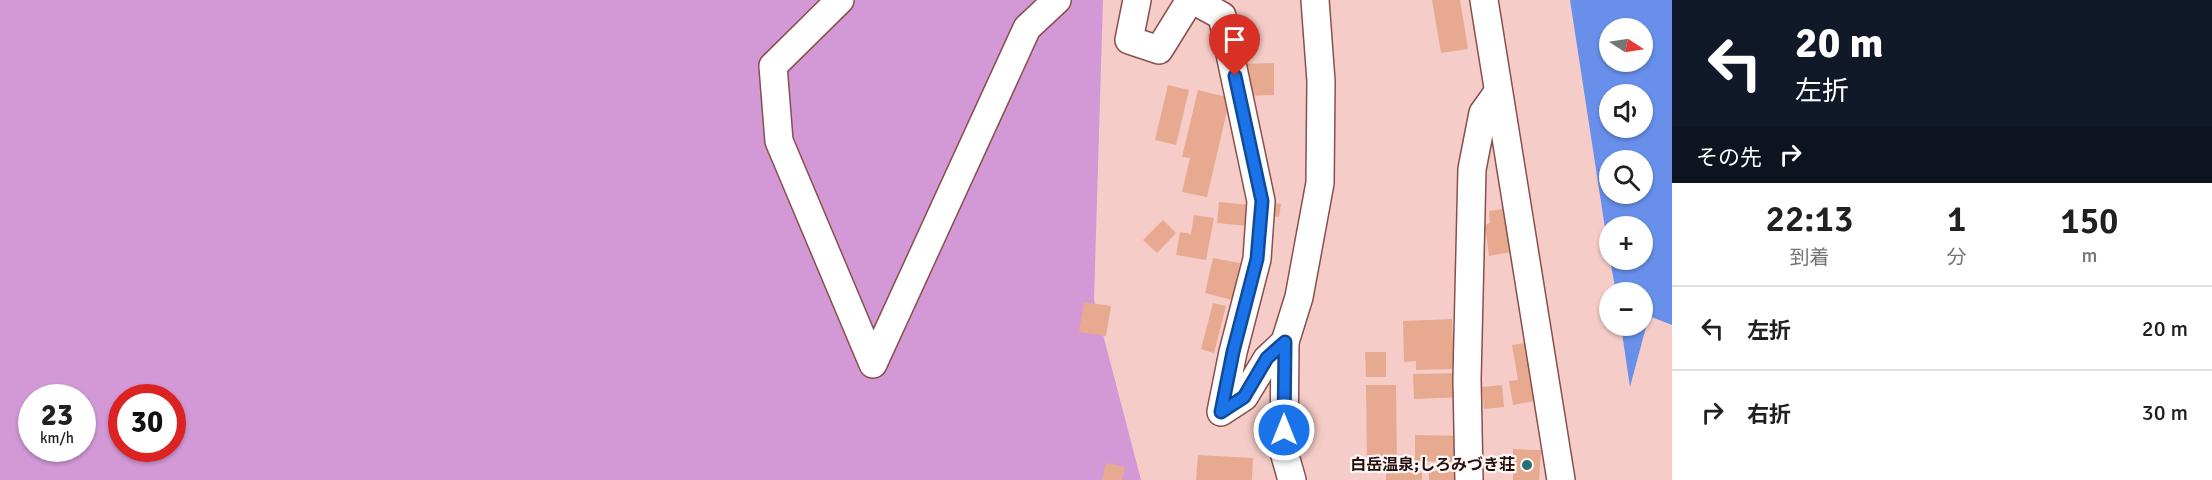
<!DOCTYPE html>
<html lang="ja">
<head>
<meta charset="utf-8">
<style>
	body { margin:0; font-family:Signika,"Noto Sans JP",sans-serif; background:#f6f6f6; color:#202124; height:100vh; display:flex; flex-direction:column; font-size:22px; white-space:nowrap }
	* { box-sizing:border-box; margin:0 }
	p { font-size:20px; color:#757577 }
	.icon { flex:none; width:33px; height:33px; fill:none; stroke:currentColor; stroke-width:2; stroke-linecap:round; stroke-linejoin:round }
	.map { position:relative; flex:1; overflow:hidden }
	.details { display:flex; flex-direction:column; background:#fff; width:540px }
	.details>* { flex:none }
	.top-card { background:#111827; color:#fff; overflow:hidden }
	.needle { width:39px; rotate:102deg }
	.controls { position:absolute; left:1599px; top:18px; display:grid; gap:12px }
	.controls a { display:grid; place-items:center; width:54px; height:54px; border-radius:50%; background:#fff; box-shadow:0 2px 4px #0004; font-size:30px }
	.speed { position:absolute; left:18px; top:384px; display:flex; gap:12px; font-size:30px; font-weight:700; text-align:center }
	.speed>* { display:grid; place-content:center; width:78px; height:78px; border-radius:50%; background:#fff; box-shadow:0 2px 4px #0004; line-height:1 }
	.speed small { font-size:15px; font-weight:400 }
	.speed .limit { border:9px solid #d22; background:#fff; color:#111 }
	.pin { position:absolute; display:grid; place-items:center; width:51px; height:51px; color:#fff; margin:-62px -26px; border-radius:50% 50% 50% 0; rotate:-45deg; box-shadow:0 0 6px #0007 }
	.pin .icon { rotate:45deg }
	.me { position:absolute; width:66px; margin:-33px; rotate:0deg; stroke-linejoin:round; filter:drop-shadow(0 0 4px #0008) }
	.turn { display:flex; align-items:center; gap:21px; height:126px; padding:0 24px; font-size:27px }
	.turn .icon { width:78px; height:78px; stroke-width:2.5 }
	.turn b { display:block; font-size:42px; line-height:51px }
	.then { display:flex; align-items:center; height:57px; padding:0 24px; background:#0003; gap:12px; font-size:22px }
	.eta { display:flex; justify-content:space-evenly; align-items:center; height:102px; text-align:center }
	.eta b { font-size:36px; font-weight:600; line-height:42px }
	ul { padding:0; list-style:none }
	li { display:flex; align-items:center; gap:18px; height:84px; padding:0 24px; border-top:2px solid #e0e0e0 }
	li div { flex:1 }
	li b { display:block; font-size:22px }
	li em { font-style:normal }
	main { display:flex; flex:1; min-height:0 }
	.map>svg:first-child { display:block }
	.green { fill:#d299d6; fill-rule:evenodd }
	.water { fill:#6890eb; fill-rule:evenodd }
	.building { fill:#e7aa90 }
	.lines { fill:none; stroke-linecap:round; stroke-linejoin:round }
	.street-casing { stroke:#8a4f4a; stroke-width:30 }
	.street { stroke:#fff; stroke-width:27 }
	.route-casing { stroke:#114b97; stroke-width:15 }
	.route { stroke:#1a73e8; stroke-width:10 }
	.poi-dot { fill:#267077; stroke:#fef7f6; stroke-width:2 }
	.labels { text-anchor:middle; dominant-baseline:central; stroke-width:4.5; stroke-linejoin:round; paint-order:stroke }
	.poi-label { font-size:16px; font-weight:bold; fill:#260e0d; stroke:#fef7f6; text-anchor:end }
</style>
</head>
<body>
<main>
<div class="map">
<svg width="1672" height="480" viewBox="0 0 1672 480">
	<rect width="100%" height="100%" fill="#f6ccc8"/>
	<!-- green -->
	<path class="green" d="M0,0H1103L1094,300L1141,480H0ZM32,398H82V448H32ZM122,398H172V448H122Z"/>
	<!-- water -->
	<path class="water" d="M1570,0H1672V325L1649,316L1630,387L1621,326H1642V292H1616L1610,260H1642V226H1610L1609,254ZM1610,28H1642V62H1610ZM1610,94H1642V128H1610ZM1610,160H1642V194H1610Z"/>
	<!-- building -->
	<g class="building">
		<path d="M1432,0H1460L1468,49L1441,53Z"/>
		<path d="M1274,63V95L1243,96V64Z"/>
		<path d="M1168,85L1189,90L1176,145L1155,140Z"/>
		<path d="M1198,90L1230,98L1207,197L1182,192L1190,158L1182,157Z"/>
		<path d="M1219,202L1251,205L1248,226L1217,223Z"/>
		<path d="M1268,202L1281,204L1279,217L1266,215Z"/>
		<path d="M1510,208L1517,251L1489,256L1485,225L1490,223L1489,211Z"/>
		<path d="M1194,215L1214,218L1206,260L1176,255L1180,232L1191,234Z"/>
		<path d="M1163,220L1176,233L1157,253L1143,240Z"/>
		<path d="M1213,258L1240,263L1232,300L1205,293Z"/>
		<path d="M1084,302L1111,306L1106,336L1079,332Z"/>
		<path d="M1213,303L1226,306L1214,353L1201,349Z"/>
		<path d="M1452,319L1454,369L1416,370V361L1404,362L1403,321Z"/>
		<path d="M1530,342L1540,400L1513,405L1509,381L1518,380L1512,345Z"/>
		<path d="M1365,352H1386V377H1366Z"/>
		<path d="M1464,373L1465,397L1414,399L1413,374Z"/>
		<path d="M1366,385H1396L1397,463H1367Z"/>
		<path d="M1502,385L1504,407L1484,409L1482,387Z"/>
		<path d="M1415,435L1466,436L1465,462L1415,461Z"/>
		<path d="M1513,449L1541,450L1539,480H1513Z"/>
		<path d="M1198,455L1253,458L1252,480H1196Z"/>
		<path d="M1106,463L1125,467L1122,480H1102Z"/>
		<path d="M1386,471L1422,473V480H1386Z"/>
		<path d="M1429,471L1464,472V480H1429Z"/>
	</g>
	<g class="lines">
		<!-- street casing -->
		<g class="street-casing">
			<g id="street">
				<path d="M840,0L773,66L779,141L873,364L1027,28L1057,0"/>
				<path d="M1137,0L1129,40L1159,50L1190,0"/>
				<path d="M1193,0L1222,16L1261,201L1257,259L1233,352L1221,412L1244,397L1267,359L1285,342"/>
				<path d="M1484,0L1561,480"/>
				<path d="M1292,480L1284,452L1285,342L1299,297L1320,183L1321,81L1315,0"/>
				<path d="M1469,480L1467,379L1472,169L1483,113L1498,92"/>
			</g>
		</g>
		<!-- street -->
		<use href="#street" class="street"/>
	</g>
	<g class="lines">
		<!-- route casing -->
		<g class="route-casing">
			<path id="route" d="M1235,76L1262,201L1257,259L1233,352L1221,412L1244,397L1267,358L1285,342L1284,430"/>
		</g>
		<!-- route -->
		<use href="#route" class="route"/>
	</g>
	<!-- markers -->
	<circle class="poi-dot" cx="1527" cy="465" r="6"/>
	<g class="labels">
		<!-- poi labels -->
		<g class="poi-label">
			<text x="1515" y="465">白岳温泉;しろみづき荘</text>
		</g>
	</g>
</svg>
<div class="controls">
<a><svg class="needle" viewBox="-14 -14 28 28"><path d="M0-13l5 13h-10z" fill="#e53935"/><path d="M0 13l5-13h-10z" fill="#757577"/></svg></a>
<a><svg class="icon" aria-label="sound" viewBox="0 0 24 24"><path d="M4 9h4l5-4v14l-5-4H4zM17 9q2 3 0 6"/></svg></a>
<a><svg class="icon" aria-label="search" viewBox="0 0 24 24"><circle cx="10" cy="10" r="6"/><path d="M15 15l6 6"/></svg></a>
<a>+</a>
<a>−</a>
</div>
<div class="speed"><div>23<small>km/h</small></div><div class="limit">30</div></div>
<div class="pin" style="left:1235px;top:76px;background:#d93025"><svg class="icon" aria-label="arrive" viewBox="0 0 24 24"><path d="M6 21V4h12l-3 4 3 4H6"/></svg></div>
<svg class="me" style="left:1284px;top:430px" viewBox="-20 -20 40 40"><circle r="17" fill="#1a73e8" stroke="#fff" stroke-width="3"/><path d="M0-11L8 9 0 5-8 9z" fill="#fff"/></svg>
</div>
<section class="details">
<div class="top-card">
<div class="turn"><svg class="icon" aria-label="left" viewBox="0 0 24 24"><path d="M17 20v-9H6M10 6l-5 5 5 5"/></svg><div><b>20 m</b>左折</div></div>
<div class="then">その先<svg class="icon" aria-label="right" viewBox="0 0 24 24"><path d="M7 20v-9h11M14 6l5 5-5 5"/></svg></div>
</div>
<div class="eta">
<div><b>22:13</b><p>到着</p></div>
<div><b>1</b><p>分</p></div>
<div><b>150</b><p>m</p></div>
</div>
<ul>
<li><svg class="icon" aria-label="left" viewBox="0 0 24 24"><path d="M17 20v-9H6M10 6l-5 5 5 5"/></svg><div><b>左折</b></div><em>20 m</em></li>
<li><svg class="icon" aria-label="right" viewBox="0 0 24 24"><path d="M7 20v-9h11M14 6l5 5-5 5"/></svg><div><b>右折</b></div><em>30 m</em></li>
</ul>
</section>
</main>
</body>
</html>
